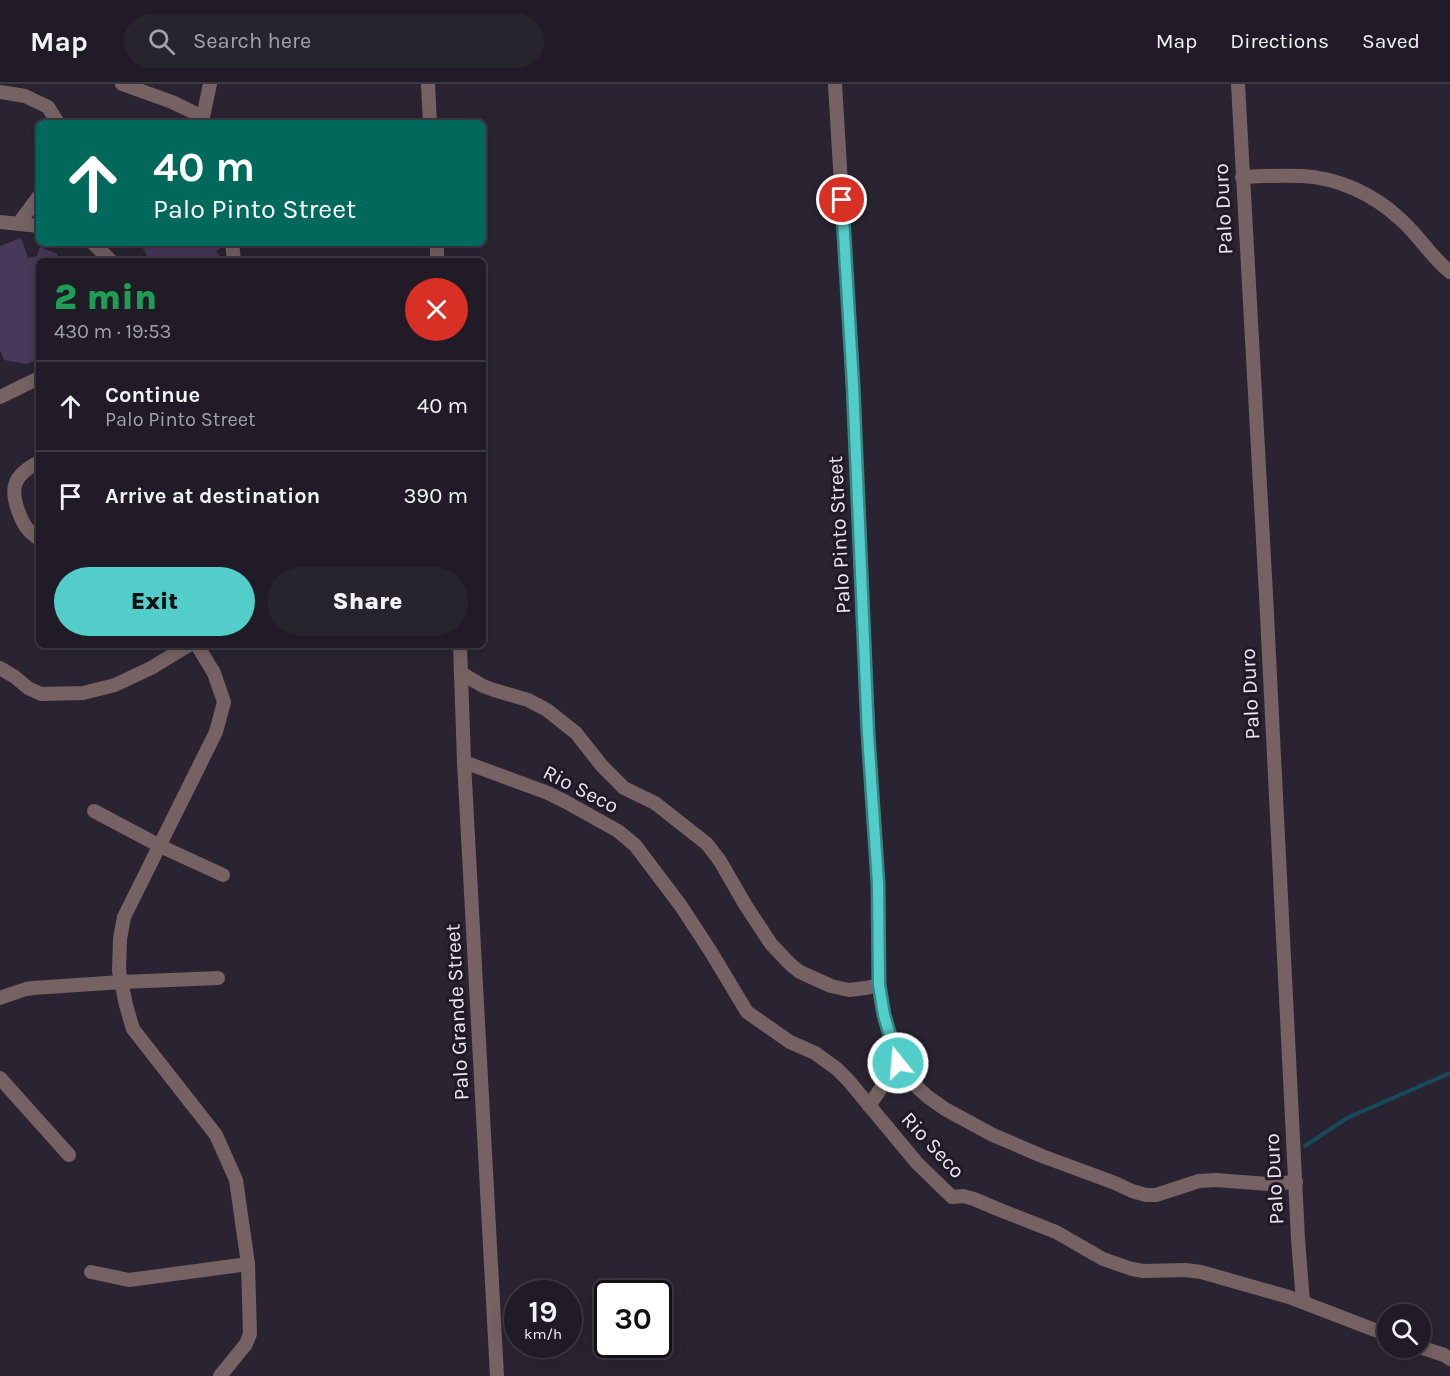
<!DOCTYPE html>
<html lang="en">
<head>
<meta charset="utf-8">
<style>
	body { margin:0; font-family:Karla,sans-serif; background:#28242e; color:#f1f3f6; height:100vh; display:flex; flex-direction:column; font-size:22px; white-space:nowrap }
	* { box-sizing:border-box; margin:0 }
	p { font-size:20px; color:#a2a1a7 }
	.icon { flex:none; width:33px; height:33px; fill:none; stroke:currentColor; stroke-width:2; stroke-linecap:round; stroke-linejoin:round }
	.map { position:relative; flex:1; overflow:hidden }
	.panel { position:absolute; left:36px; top:174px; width:450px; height:390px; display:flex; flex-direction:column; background:#201b26; border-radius:9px; box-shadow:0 3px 15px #0003,0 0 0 2px #3d3943 }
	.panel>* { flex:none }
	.guide { position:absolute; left:36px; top:36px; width:450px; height:126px; border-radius:9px; box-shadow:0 3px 15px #0003,0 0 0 2px #3d3943; background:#00695c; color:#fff; overflow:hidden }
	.buttons { position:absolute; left:1377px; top:1220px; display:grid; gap:12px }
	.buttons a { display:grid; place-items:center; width:54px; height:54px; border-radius:50%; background:#201b26; box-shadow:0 3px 15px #0003,0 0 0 2px #3d3943; font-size:30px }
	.speed { position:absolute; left:504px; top:1196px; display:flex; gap:12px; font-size:30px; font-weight:700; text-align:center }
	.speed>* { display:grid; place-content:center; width:78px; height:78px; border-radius:50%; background:#201b26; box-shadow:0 3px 15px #0003,0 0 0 2px #3d3943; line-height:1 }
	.speed small { font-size:15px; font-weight:400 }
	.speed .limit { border:3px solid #111; border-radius:9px; background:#fff; color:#111 }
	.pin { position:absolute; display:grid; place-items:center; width:51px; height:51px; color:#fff; margin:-26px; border:3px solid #fff; border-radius:50%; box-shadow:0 2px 6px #0007 }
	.me { position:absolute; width:66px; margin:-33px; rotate:343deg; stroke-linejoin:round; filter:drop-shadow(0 0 4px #0008) }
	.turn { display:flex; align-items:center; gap:21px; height:126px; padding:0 18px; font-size:27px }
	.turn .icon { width:78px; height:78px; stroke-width:2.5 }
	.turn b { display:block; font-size:42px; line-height:51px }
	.round { display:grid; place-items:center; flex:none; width:63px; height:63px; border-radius:32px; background:#28242e }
	.summary { display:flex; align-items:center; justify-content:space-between; height:102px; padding:0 18px }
	h1 { font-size:36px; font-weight:800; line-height:45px; color:#1e9e55 }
	.action { display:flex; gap:12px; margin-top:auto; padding:12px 18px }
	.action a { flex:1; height:69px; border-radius:36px; background:#53cdc9; color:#111; font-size:24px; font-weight:800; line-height:69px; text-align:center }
	.action a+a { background:#28242e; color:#f1f3f6 }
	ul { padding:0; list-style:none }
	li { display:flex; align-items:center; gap:18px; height:90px; padding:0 18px; border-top:2px solid #3d3943 }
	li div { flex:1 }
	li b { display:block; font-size:22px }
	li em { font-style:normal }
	header { display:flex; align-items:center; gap:36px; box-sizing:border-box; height:84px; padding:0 30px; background:#201b26; border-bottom:2px solid #3d3943 }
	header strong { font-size:28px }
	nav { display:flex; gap:33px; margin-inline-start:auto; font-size:21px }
	.search { width:420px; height:54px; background:#28242e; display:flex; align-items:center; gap:15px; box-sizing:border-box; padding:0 21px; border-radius:33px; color:#a2a1a7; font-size:22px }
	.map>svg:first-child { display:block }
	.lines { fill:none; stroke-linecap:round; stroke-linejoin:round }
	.stream { stroke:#184b59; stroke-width:4 }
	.building { fill:#48395a }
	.minor { stroke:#766263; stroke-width:14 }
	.route-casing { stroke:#368583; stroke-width:15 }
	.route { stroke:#53cdc9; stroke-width:10 }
	.labels { text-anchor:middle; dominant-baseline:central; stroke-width:6; stroke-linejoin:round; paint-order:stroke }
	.street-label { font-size:21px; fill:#eae6ef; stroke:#201a28 }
</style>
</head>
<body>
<header>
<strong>Map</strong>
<div class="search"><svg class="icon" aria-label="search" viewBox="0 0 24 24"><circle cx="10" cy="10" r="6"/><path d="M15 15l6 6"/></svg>Search here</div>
<nav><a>Map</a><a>Directions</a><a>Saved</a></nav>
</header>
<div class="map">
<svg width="1450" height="1292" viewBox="0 0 1450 1292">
	<rect width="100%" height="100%" fill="#2a2432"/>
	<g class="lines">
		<!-- stream -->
		<path class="stream" d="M1305,1062L1347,1034L1450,989"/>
	</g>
	<!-- building -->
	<g class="building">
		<path d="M21,154L28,174L37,172L40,163L58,170L56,177H39V275L27,280L4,276L0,266V162Z"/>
		<path d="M140,159H228L216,167L223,177H150Z"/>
	</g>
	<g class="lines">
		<!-- minor -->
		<g class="minor">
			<path d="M122,0L172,18L203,33L204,39"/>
			<path d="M428,0L430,39"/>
			<path d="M835,0L853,301L868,650L878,799L879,901L884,931L898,979L919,1005L928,1013L945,1025L993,1051L1042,1072L1115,1099L1132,1107L1146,1111H1156L1199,1097L1216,1096L1268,1100L1296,1098"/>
			<path d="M1238,0L1266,511L1298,1155L1303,1218"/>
			<path d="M0,8L25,12L48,23L58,39"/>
			<path d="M203,33L210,0"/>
			<path d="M1242,93C1262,92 1283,91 1303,92C1338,94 1373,110 1399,134C1418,150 1430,172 1450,188"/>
			<path d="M0,138L39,142"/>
			<path d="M19,139L39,112"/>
			<path d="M93,159L111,177"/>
			<path d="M232,159L234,177"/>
			<path d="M437,159V177"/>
			<path d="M0,313L39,294"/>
			<path d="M39,378C14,391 9,403 19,429C24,442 28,447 39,455"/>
			<path d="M197,561L214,589L224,618L216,648L124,833L120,855L119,887L126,921L133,945L216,1051L236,1096L248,1180L250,1250L246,1260L220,1292"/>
			<path d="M460,561L464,678L497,1292"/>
			<path d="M0,584L15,593L28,604L41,610L83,609L115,601L151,584L189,561"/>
			<path d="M461,589L483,602L494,606L528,616L547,626L576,649L602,682L624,704L655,719L707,760L720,777L746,822L771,860L791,881L800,888L831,902L849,906L866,904L879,901"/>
			<path d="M464,678L548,709L566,718L618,747L635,761L681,822L711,868L747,928L790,958L815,969L837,985L848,996L917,1079L952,1113L963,1112L974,1115L1000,1126L1056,1148L1103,1175L1132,1185L1143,1187L1185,1186L1201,1188L1289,1213L1388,1251"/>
			<path d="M94,727L160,762L223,791"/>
			<path d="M0,914L26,905L33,904L122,898L218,894"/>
			<path d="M0,994L69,1071"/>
			<path d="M869,1022L898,979"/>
			<path d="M91,1188L129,1196L248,1180"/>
			<path d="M1420,1263L1444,1271L1450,1275"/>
		</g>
	</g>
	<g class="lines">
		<!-- route casing -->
		<g class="route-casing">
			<path id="route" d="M842,116L853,301L868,650L878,799L879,901L884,931L898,979"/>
		</g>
		<!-- route -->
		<use href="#route" class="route"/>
	</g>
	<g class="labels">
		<!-- street labels -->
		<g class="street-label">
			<text transform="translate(1223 125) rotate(-93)">Palo Duro</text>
			<text transform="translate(839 451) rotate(-93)">Palo Pinto Street</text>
			<text transform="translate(1250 610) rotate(-93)">Palo Duro</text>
			<text transform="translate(581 705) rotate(27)">Rio Seco</text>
			<text transform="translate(457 928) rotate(-93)">Palo Grande Street</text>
			<text transform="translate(933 1061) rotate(47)">Rio Seco</text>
			<text transform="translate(1274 1095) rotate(-93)">Palo Duro</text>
		</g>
	</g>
</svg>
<div class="buttons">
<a><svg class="icon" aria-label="search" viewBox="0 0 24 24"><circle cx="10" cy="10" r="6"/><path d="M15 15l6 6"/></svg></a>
</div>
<div class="speed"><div>19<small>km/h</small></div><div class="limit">30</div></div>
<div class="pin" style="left:842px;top:116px;background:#d93025"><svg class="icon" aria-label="arrive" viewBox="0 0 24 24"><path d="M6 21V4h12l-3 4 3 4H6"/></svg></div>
<svg class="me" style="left:898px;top:979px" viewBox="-20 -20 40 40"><circle r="17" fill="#53cdc9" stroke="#fff" stroke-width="3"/><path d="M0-11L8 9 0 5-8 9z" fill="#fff"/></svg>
<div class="guide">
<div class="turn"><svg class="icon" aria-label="ahead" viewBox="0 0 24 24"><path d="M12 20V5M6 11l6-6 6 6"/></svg><div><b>40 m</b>Palo Pinto Street</div></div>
</div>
<section class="panel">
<div class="summary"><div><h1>2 min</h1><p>430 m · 19:53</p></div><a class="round" style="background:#d93025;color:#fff"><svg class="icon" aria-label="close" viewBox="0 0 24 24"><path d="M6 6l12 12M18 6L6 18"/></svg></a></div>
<ul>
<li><svg class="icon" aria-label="ahead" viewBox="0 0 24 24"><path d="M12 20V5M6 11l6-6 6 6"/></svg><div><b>Continue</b><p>Palo Pinto Street</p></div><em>40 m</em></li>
<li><svg class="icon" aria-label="arrive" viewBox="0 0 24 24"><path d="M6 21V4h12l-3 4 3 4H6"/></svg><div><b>Arrive at destination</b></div><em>390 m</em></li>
</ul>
<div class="action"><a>Exit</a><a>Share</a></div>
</section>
</div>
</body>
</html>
